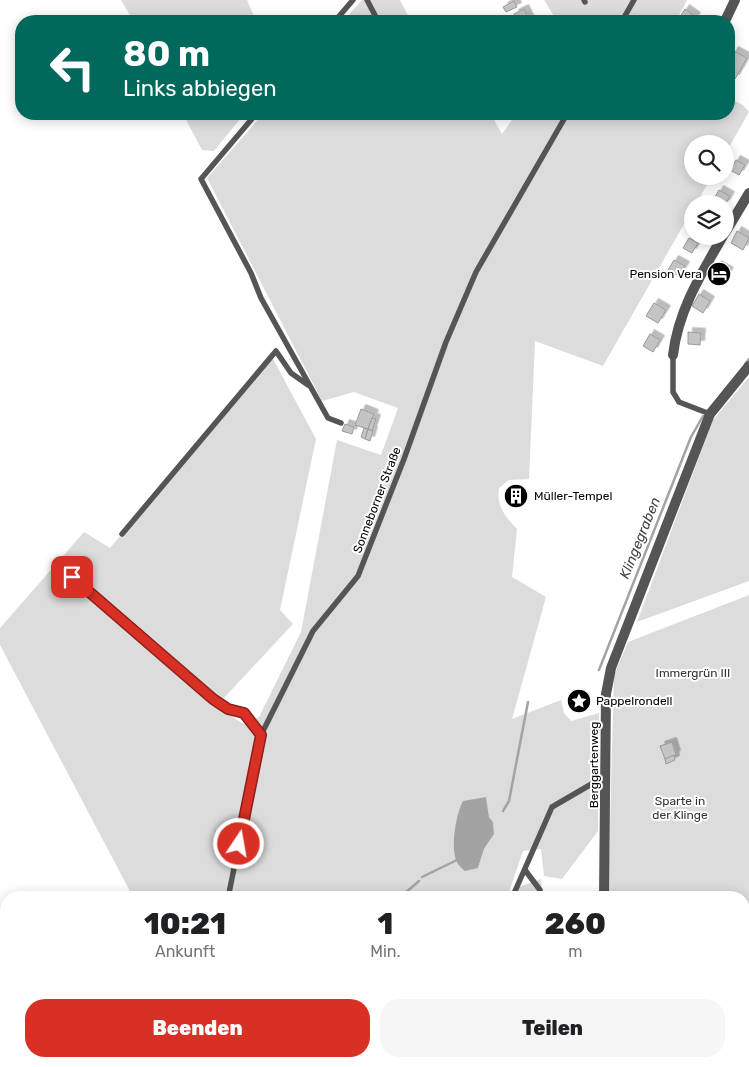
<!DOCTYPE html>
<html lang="de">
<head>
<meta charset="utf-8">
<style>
	body { margin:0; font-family:Rubik,sans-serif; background:#f6f6f6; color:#202124; height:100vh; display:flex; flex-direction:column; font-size:19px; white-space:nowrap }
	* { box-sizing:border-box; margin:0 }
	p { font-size:16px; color:#757577 }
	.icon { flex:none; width:28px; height:28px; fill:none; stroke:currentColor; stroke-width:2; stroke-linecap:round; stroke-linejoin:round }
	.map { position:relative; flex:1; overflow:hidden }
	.sheet { position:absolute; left:0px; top:891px; width:750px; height:176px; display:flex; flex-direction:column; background:#fff; border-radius:20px 20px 0 0; box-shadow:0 2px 12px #0003 }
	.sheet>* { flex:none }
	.banner { position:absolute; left:15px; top:15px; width:720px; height:105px; border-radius:20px; box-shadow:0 2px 12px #0003; background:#00695c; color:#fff; overflow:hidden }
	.buttons { position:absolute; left:684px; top:135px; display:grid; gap:10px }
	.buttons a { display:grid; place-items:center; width:50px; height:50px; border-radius:50%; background:#fff; box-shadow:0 2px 12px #0003; font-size:25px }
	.pin { position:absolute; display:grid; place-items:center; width:42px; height:42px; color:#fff; margin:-21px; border-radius:10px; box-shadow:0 2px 8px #0006 }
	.me { position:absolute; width:55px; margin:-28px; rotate:12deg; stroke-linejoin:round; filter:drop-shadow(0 0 4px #0008) }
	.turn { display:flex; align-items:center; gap:18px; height:105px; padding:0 25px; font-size:22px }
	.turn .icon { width:65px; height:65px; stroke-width:2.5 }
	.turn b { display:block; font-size:35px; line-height:42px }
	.eta { display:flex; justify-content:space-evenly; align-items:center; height:85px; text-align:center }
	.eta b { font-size:30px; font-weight:800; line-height:35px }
	.primary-button { display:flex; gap:10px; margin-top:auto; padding:10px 25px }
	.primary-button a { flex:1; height:58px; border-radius:20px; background:#d93025; color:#fff; font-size:20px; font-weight:800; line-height:58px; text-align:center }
	.primary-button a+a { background:#f6f6f6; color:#202124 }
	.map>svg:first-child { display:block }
	.green { fill:#dcdcdc; fill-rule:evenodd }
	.water { fill:#a3a3a3 }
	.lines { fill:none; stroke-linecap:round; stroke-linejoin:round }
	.stream { stroke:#a3a3a3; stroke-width:2.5 }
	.building { fill:#c4c4c4; stroke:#999; filter:url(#shadow) }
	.service { stroke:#555; stroke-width:5.5 }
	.minor { stroke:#555; stroke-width:10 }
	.route-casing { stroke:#8d1f18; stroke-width:12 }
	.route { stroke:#d93025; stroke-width:9 }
	.labels { text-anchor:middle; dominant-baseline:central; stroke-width:4; stroke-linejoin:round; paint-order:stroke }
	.poi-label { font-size:12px; fill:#000; stroke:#fff; text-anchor:start }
	.street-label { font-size:12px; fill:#000; stroke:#fff }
	.park-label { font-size:12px; fill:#333; stroke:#fff }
	.water-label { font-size:14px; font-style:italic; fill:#444; stroke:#fff }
</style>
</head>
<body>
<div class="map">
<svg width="749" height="1067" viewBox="0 0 749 1067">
	<defs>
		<filter id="shadow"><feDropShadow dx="4.5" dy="-4.5" stdDeviation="0" flood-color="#0004"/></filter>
	</defs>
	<rect width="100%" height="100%" fill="#fff"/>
	<!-- green -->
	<g class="green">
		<path d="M121,0H247L256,21H133Z"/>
		<path d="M362,0H400L411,21H343Z"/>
		<path d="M544,0H687L676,21H557Z"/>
		<path d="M729,98L743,105L749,112L725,154V144H692V176H712L696,204H692V210L603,366L535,341L529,479L509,480L499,488C496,505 505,517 517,529L512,577L546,597L512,719L561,700L564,713L571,721L599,713L598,831L562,879L544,876L541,849L523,851L508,895L516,888L541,879L542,897H133L0,645V628L84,532L110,548L272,357L316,439L280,610L293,624L222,700L216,695L211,702L243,724L259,717L301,632L337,440L381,455L398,408L354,392L322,401L207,178L263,114H491L502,134L516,114H729ZM486,797L489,817L493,822L494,834L484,849L478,868L463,802Z"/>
		<path d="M183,114H244L214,151L202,150Z"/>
		<path d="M749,377V581L637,622L713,420Z"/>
		<path d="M749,595V983L744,985V898H608L614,675L628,642Z"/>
		<path d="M6,1043V1061H110L105,1067H0V1051Z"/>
		<path d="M147,1061H559L560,1067H142Z"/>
	</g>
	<!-- water -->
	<path class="water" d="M486,797L489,817L493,822L494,834L484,849L478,868L465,871C463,869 458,865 457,862C450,848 456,814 463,801Z"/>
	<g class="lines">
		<!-- stream -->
		<g class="stream">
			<path d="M745,364L749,359"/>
			<path d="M599,670L691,437L703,416"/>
			<path d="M503,811L509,801L528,702"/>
			<path d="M422,877L459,859"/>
			<path d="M405,893L419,881"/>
		</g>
	</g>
	<!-- building -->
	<g class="building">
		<path d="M514,1L517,7L506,12L503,7Z"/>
		<path d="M524,9L530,21H517L514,14Z"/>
		<path d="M685,9L696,17L693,21L678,20Z"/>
		<path d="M734,51L747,58L735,79L729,76V60Z"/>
		<path d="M736,160L745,165L739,175L730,170Z"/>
		<path d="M719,190L730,196L725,205L712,202Z"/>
		<path d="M737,231L749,238L743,250L731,243Z"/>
		<path d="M689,238L698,243L692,253L683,248Z"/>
		<path d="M674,260L685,266L679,276L668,270Z"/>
		<path d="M717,265L729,272L721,283L710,276Z"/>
		<path d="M699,294L710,301L703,313L692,306Z"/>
		<path d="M654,303L666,310L658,323L646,316Z"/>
		<path d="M688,332L701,333L700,345L688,344Z"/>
		<path d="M650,334L660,340L653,352L643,346Z"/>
		<path d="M361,409L374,414L368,429L355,425Z"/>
		<path d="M372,418L376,419L372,431L368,429Z"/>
		<path d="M345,424L354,427L352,434L342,431Z"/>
		<path d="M364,428L368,429L365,439L361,437Z"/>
		<path d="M368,429L373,431L370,441L365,439Z"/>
		<circle cx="516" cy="496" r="3.5"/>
		<path d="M672,742L676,755L665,759L660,746Z"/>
		<path d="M674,755L675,760L666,764L665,759Z"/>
	</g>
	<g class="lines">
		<!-- service -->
		<g class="service">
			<path d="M367,0L378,21"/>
			<path d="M584,0L585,2"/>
			<path d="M335,21L353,0"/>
			<path d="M622,21L634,0"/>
			<path d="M256,114L201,179L251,273L261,298L328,418L341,423"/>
			<path d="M673,355V392L679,402L710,414"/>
			<path d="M122,534L276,351L291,373L308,385"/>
			<path d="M72,577L213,699L228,709L244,713L261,735"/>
			<path d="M525,870L540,890L541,898"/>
			<path d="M228,898L261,735L313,631L358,576L404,459L446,342L476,272L567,114"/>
			<path d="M512,898L552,807L607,775"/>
			<path d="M481,1061V1067"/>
			<path d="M557,1061V1067"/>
			<path d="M55,1067L59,1061"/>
			<path d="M136,1067L141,1061"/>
		</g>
		<!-- minor -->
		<g class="minor">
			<path d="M725,21L735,0"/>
			<path d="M725,233L749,193"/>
			<path d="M673,355C678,311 701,274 723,236"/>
			<path d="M604,898L606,694L611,668L710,414L749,366"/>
			<path d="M601,1067V1061"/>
		</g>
	</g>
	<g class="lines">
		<!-- route casing -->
		<g class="route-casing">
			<path id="route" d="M72,577L213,699L228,709L244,713L261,735L239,844"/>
		</g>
		<!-- route -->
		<use href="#route" class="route"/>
	</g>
	<!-- icons -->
	<defs>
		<g id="hotel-disc" transform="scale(1.25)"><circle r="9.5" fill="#000" stroke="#fff"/><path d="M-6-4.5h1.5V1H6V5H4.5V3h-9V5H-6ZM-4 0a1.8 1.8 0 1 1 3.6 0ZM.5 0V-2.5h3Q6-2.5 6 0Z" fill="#fff"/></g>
		<g id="building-disc" transform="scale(1.25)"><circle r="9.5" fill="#000" stroke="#fff"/><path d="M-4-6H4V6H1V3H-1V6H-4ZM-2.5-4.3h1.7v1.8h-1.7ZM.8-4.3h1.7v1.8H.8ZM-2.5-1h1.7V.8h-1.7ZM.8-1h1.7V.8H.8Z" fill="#fff"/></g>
		<g id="sight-disc" transform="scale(1.25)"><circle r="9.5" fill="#000" stroke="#fff"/><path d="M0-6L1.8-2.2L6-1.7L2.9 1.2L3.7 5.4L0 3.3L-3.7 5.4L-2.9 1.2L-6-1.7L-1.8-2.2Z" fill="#fff"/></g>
	</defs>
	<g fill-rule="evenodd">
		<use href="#hotel-disc" x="719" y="274"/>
		<use href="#building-disc" x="516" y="496"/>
		<use href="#sight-disc" x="579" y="701"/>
	</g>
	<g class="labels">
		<!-- poi labels -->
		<g class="poi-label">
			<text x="702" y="274" text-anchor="end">Pension Vera</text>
			<text x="534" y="496">Müller-Tempel</text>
			<text x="596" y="701">Pappelrondell</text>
		</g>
		<!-- street labels -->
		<g class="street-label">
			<text transform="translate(377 500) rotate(-69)">Sonneborner Straße</text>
			<text transform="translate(594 765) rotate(-90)">Berggartenweg</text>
		</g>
		<!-- park labels -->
		<g class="park-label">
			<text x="693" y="673">Immergrün III</text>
			<text x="680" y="801">Sparte in<tspan x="680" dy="14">der Klinge</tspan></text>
		</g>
		<!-- water labels -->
		<g class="water-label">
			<text transform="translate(640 538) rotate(-68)">Klingegraben</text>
		</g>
	</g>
</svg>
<div class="buttons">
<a><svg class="icon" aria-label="search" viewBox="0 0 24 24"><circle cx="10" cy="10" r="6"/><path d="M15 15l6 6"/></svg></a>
<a><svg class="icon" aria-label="layers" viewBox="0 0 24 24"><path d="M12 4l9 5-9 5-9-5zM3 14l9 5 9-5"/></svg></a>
</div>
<div class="pin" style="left:72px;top:577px;background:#d93025"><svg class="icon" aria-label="arrive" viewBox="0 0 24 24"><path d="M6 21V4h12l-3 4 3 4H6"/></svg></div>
<svg class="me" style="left:239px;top:844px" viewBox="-20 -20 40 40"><circle r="17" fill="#d93025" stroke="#fff" stroke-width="3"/><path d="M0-11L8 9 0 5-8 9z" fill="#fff"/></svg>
<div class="banner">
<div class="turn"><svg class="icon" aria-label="left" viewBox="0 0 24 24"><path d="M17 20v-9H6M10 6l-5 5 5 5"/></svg><div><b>80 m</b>Links abbiegen</div></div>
</div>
<section class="sheet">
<div class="eta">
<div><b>10:21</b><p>Ankunft</p></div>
<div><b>1</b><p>Min.</p></div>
<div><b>260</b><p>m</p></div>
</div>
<div class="primary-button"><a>Beenden</a><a>Teilen</a></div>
</section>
</div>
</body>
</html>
